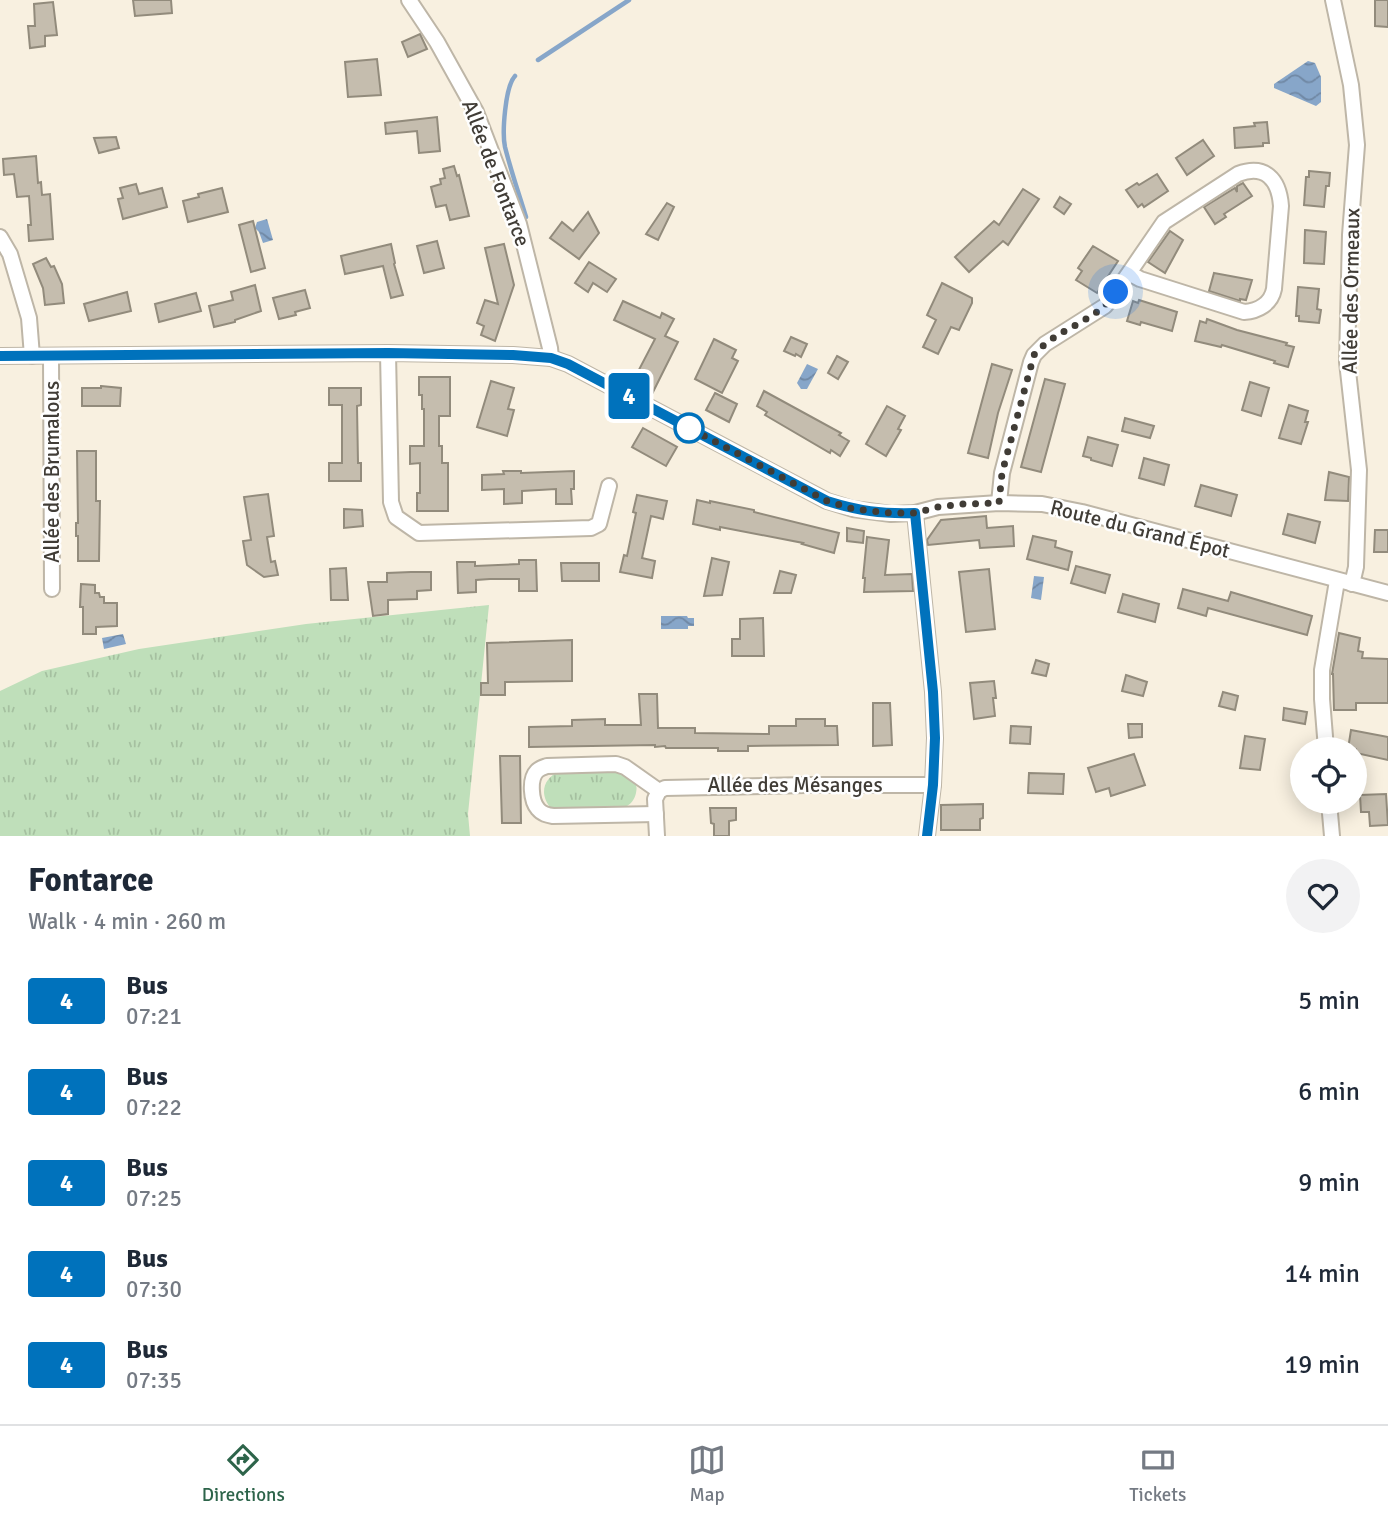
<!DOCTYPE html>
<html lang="en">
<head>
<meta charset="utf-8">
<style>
  body { margin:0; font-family:Signika,sans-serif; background:#f2f2f3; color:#1f2937; height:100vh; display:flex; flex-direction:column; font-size:26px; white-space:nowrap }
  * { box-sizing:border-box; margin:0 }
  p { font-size:23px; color:#747a83 }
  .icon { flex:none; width:38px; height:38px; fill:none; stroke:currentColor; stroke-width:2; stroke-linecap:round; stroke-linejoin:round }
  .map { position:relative; height:836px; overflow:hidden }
  .sheet { display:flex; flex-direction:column; background:#fff; flex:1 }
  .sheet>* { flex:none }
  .badge { padding:0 14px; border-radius:5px; font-size:24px; line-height:46px }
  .buttons { position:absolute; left:1290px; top:737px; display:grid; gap:14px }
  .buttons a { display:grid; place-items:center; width:77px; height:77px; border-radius:50%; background:#fff; box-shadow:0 4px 18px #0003; font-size:35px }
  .you { position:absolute; width:35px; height:35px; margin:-18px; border:5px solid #fff; border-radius:50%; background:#1a73e8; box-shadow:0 0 0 10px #1a73e833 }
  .map>.badge { position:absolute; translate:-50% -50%; box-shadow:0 0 0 4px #fff }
  .round { display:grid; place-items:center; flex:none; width:74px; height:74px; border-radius:37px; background:#f2f2f3 }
  .summary { display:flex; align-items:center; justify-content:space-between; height:119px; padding:0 28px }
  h1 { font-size:33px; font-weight:800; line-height:52px }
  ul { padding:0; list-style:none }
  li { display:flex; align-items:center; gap:21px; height:91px; padding:0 28px }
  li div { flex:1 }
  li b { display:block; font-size:26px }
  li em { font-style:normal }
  li .badge { min-width:77px; font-weight:700; text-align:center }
  .tabs { display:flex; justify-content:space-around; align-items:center; height:98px; border-top:2px solid #e0e1e3; background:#fff; font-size:19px; color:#747a83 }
  .tabs a { display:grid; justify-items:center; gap:4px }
  .tabs .on { color:#2d644a }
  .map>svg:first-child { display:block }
  .grass { fill:url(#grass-tufts) }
  .water { fill:url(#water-waves) }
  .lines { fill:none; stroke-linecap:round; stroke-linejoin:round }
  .stream { stroke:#87a6c9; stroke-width:4.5 }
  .building { fill:#c5bdae; stroke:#928b7c; stroke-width:2 }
  .minor-casing { stroke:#beb6a7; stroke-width:18 }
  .minor { stroke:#fff; stroke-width:14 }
  .line-casing { stroke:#fff; stroke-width:16 }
  .line { stroke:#0072bc; stroke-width:10 }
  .walk { stroke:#403c36; stroke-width:7; stroke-dasharray:0 12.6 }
  .stop-dot { fill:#fff; stroke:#0072bc; stroke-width:3.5 }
  .labels { text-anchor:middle; stroke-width:5; stroke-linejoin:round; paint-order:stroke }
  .street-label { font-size:21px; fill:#403c36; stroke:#fefefe }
</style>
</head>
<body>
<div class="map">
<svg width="1388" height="836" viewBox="0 0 1388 836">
  <defs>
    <pattern id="grass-tufts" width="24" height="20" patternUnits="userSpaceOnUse" patternTransform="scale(1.75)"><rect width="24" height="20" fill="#bfdfba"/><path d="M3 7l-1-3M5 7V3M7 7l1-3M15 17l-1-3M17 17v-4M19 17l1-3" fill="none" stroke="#a5c0a0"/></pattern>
    <pattern id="water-waves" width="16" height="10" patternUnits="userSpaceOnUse" patternTransform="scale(1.75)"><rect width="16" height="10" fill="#87a6c9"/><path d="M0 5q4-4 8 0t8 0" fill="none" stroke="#7088a4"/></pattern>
  </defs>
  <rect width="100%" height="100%" fill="#f8f0e0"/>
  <g class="grass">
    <path d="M 489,605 L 468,814 L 470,836 L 0,836 L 0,691 L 42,671 L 139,649 L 306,624 Z"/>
    <path d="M 616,769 C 621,773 630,777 634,782 C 637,786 637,788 636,793 C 635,798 632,803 627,806 C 619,812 558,813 550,807 C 547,804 544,797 544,792 C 544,782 550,776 559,771 Z"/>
  </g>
  <g class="water">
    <path d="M 1308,61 L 1315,63 L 1321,77 L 1321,102 L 1316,106 L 1274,88 L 1274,84 Z"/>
    <path d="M 267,219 L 273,240 L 263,243 L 259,232 L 255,228 L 257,222 Z"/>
    <path d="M 807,364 L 818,369 L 807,389 L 801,389 L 797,383 Z"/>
    <path d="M 1034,576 L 1044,577 L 1041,600 L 1031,598 Z"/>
    <path d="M 661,616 L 687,616 L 688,618 L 694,618 L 694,626 L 688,626 L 688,629 L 661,629 Z"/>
    <path d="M 123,634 L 126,644 L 104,649 L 102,638 Z"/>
  </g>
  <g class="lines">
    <g class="stream">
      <path d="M 538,60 L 629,0"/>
      <path d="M 515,76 C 505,87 502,133 505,147 C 511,171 519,194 526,217"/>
    </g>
  </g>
  <g class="building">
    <path d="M 133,0 L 171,0 L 172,13 L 135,16 Z"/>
    <path d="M 1375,0 L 1388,0 L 1388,27 L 1375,26 Z"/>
    <path d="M 53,2 L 57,35 L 45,36 L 45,46 L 30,48 L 28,26 L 35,26 L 34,4 Z"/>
    <path d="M 420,34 L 427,49 L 408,57 L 402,42 Z"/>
    <path d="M 377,59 L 381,95 L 348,97 L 345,62 Z"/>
    <path d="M 437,117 L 440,151 L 419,153 L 417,131 L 386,134 L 385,123 Z"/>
    <path d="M 1267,122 L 1269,143 L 1263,143 L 1263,146 L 1235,148 L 1234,128 L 1255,126 L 1254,123 Z"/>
    <path d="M 116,137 L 119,148 L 99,153 L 94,138 Z"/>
    <path d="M 1203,140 L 1214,156 L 1187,175 L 1176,158 Z"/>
    <path d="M 36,156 L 38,183 L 41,182 L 42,195 L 50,194 L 53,239 L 29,241 L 28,225 L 31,225 L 29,196 L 17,197 L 14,174 L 4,175 L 3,159 Z"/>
    <path d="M 454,166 L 457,176 L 459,175 L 469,216 L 450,220 L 446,205 L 436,207 L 431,187 L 441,184 L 440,179 L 445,178 L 443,169 Z"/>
    <path d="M 1309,171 L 1330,173 L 1329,186 L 1326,186 L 1324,207 L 1304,205 L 1306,177 L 1309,177 Z"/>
    <path d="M 1157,174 L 1168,191 L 1144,207 L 1142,204 L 1138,207 L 1126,190 L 1137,183 L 1139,185 Z"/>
    <path d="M 1243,183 L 1252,196 L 1224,214 L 1226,217 L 1215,224 L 1204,207 L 1235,188 L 1237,192 L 1237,186 Z"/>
    <path d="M 136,184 L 139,194 L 162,188 L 167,207 L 123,219 L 118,199 L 123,198 L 120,188 Z"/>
    <path d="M 222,188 L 228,212 L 188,222 L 183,201 L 199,197 L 198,194 Z"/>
    <path d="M 1023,189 L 1039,199 L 1008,245 L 1003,241 L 969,272 L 955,257 L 994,221 L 999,225 Z"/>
    <path d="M 1060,197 L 1071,204 L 1064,214 L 1054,207 Z"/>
    <path d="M 667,203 L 674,207 L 658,240 L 646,234 Z"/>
    <path d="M 588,212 L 599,233 L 579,259 L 550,238 L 562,222 L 573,231 Z"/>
    <path d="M 253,221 L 265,268 L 251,272 L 239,225 Z"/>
    <path d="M 1305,230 L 1326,232 L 1324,264 L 1304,263 Z"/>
    <path d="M 1170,231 L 1183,240 L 1165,273 L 1148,262 Z"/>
    <path d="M 437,241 L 444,268 L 424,273 L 417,246 Z"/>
    <path d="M 391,244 L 395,263 L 394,264 L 403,295 L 391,298 L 383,266 L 345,274 L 341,256 Z"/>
    <path d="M 504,244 L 514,285 L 495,341 L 481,335 L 484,326 L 477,323 L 485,300 L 498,304 L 485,248 Z"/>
    <path d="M 1093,246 L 1118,261 L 1097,293 L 1076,280 L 1082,271 L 1078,268 Z"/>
    <path d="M 46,258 L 51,267 L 54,266 L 62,284 L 64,303 L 45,305 L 43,288 L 33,264 Z"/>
    <path d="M 589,262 L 616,279 L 607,292 L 593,283 L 588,292 L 575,283 Z"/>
    <path d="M 1214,273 L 1252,280 L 1246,300 L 1240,299 L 1240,301 L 1209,291 Z"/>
    <path d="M 942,283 L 972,298 L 972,303 L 959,330 L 951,327 L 938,354 L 923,347 L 936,320 L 927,315 Z"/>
    <path d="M 255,285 L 261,311 L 235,320 L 235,322 L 214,327 L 209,306 L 233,300 L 231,292 Z"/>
    <path d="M 1298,287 L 1319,289 L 1317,309 L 1321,310 L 1319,323 L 1299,321 L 1299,316 L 1296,316 Z"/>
    <path d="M 305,290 L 310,308 L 295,312 L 296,315 L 279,319 L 273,298 Z"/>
    <path d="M 127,292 L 131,311 L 89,321 L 84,304 Z"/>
    <path d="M 196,293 L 201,311 L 159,322 L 155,304 Z"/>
    <path d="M 1139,300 L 1177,312 L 1172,331 L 1141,322 L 1140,325 L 1127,321 L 1133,301 L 1138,303 Z"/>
    <path d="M 623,301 L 660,318 L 662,313 L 674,319 L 665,336 L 678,342 L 651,396 L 631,385 L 655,339 L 614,320 Z"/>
    <path d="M 1207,319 L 1237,330 L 1287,343 L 1286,345 L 1294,347 L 1288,367 L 1274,363 L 1275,361 L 1222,345 L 1221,347 L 1195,341 L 1200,321 L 1206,323 Z"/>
    <path d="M 791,337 L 807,344 L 801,357 L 796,354 L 795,356 L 784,351 Z"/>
    <path d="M 714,339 L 736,350 L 732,358 L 738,361 L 722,393 L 695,379 Z"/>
    <path d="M 837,356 L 848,362 L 838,379 L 828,373 Z"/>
    <path d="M 992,364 L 1012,370 L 998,413 L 988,458 L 968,453 Z"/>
    <path d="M 419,377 L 450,377 L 450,416 L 439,416 L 439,446 L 442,446 L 442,463 L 448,463 L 448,511 L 417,511 L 417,493 L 420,493 L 420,463 L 410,464 L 410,446 L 424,446 L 424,409 L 422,409 L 422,395 L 419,395 Z"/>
    <path d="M 1045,379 L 1065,384 L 1041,472 L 1021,467 Z"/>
    <path d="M 491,381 L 514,388 L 508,409 L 514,410 L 507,436 L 477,427 Z"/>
    <path d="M 1250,382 L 1269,388 L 1261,416 L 1242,410 Z"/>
    <path d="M 101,386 L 121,388 L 120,406 L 82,406 L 82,388 L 101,388 Z"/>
    <path d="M 329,388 L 361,388 L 361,405 L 357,406 L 358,463 L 361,463 L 361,481 L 329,481 L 329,463 L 342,463 L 342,405 L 329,405 Z"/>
    <path d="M 764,391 L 841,433 L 839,435 L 849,441 L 840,456 L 831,450 L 830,453 L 765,415 L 767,412 L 757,406 Z"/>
    <path d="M 715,393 L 737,404 L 729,422 L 706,410 Z"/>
    <path d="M 1289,405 L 1308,411 L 1305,422 L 1308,422 L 1301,444 L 1279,438 Z"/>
    <path d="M 887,406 L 905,416 L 898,429 L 901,430 L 886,456 L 866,444 Z"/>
    <path d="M 1125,418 L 1154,426 L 1150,438 L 1122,431 Z"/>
    <path d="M 643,428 L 677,447 L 666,466 L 632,447 Z"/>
    <path d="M 1088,437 L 1118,445 L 1112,466 L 1091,460 L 1091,458 L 1083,456 Z"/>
    <path d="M 77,451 L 96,451 L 96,501 L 100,501 L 99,561 L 78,561 L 78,536 L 76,536 L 76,523 L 78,523 Z"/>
    <path d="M 1144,458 L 1169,465 L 1164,485 L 1139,478 Z"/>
    <path d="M 503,471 L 521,471 L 521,473 L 574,471 L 574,489 L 571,489 L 572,504 L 556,504 L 556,489 L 522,491 L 522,503 L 504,504 L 504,489 L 482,490 L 482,475 L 504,474 Z"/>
    <path d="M 1329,472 L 1349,477 L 1348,501 L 1325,500 Z"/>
    <path d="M 1201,485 L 1237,495 L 1231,516 L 1195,506 Z"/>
    <path d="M 268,494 L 274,536 L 267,537 L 271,562 L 275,561 L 278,575 L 264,577 L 247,565 L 243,541 L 251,540 L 244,497 Z"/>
    <path d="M 637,495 L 667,501 L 663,519 L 651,516 L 642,558 L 655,561 L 652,578 L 620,572 L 624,555 L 627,556 L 636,513 L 633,512 Z"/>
    <path d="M 697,500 L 710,503 L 710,501 L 754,510 L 754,512 L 839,533 L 834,553 L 802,544 L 803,543 L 720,527 L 720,530 L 693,524 Z"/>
    <path d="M 344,509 L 362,510 L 363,526 L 344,528 Z"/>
    <path d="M 1288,514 L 1320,522 L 1315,543 L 1283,534 Z"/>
    <path d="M 986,516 L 987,528 L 1013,526 L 1014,546 L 980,548 L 979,540 L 928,545 L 927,540 L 941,520 Z"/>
    <path d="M 847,528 L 864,531 L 863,543 L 847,541 Z"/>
    <path d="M 1375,530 L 1388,530 L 1388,552 L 1374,552 Z"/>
    <path d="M 1033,536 L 1056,541 L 1055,547 L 1072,552 L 1068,570 L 1027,559 Z"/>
    <path d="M 867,537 L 889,540 L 885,575 L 912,574 L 913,591 L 864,592 L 865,578 L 863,578 Z"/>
    <path d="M 712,558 L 729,562 L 722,595 L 704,596 Z"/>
    <path d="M 519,560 L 536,560 L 537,591 L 519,591 L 519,579 L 490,579 L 476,580 L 476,592 L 458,593 L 457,562 L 475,562 L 475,566 L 519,564 Z"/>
    <path d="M 561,563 L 599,563 L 599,581 L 562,581 Z"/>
    <path d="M 1076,566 L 1110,575 L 1105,593 L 1071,583 Z"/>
    <path d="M 346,568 L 348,600 L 331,600 L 330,569 Z"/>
    <path d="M 989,569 L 995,629 L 966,632 L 959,572 Z"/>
    <path d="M 780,571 L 796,575 L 791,593 L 774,593 Z"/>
    <path d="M 411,572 L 431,572 L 431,590 L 417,591 L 417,599 L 388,600 L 388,614 L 373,616 L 368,582 L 387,582 L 387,573 Z"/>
    <path d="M 81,584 L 95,585 L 95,593 L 99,593 L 100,597 L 104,597 L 104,603 L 117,603 L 117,626 L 96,627 L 96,634 L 83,634 L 83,607 L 80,607 Z"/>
    <path d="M 1183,589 L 1228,601 L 1231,592 L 1312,616 L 1307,635 L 1208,608 L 1206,616 L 1178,608 Z"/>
    <path d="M 1123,594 L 1159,604 L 1155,622 L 1118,612 Z"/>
    <path d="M 763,618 L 764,656 L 732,656 L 732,639 L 740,639 L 740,619 Z"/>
    <path d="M 1339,633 L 1360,638 L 1358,651 L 1363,652 L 1362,658 L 1388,659 L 1388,703 L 1356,703 L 1356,710 L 1334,710 L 1333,674 L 1332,674 Z"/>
    <path d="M 572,640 L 572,681 L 505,682 L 505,695 L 481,695 L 481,683 L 488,683 L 487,643 Z"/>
    <path d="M 1036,660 L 1049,664 L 1046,676 L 1032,673 Z"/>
    <path d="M 1126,675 L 1147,682 L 1143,696 L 1122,691 Z"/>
    <path d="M 994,681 L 996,698 L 993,698 L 995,716 L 974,719 L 970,683 Z"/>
    <path d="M 1223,692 L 1238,696 L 1235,710 L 1219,706 Z"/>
    <path d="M 639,694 L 657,694 L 658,728 L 695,728 L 695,733 L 769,734 L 769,726 L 796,726 L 796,719 L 825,719 L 825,726 L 837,726 L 838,745 L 748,746 L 748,751 L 718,751 L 718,748 L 666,748 L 665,746 L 655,747 L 655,745 L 529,747 L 529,727 L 572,726 L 572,720 L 605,719 L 605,725 L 641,725 Z"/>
    <path d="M 873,703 L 890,703 L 892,745 L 873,746 Z"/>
    <path d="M 1284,708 L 1307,712 L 1305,724 L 1283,720 Z"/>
    <path d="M 1128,724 L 1142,724 L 1142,737 L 1129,738 Z"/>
    <path d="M 1011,726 L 1031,727 L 1030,744 L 1010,743 Z"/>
    <path d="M 1351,730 L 1388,737 L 1388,760 L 1356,753 L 1356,749 L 1348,749 Z"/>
    <path d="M 1245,736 L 1265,739 L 1260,770 L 1240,768 Z"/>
    <path d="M 1134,754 L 1145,785 L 1111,796 L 1109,788 L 1096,792 L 1088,768 Z"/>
    <path d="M 500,756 L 520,756 L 521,823 L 502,823 Z"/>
    <path d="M 1029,773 L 1064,774 L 1063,794 L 1028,793 Z"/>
    <path d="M 1386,794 L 1388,825 L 1370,826 L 1369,812 L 1361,812 L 1360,795 Z"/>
    <path d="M 983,804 L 983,818 L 980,819 L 980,830 L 941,830 L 941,805 Z"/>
    <path d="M 710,808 L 736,808 L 736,820 L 729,821 L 729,836 L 714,836 L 714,824 L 711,823 Z"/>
  </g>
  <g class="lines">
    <g class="minor-casing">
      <g id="minor">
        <path d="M 409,0 L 437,42 L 476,112 L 519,224 L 550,348 L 551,358"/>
        <path d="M 1333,0 L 1351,85 L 1357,145 L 1350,235 L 1347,362 L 1359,470 L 1356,567 L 1352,584"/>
        <path d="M 0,237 L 10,254 L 29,318 L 32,356"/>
        <path d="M 388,353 L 391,502 L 396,517 L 419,533 L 591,528 L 599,524 L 609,486"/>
        <path d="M 0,356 L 388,353 L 513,355 L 551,358 L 568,364 L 827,501 L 853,509 L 891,514 L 915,513 L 938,507 L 999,503 L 1042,504 L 1082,512 L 1388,593"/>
        <path d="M 51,356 L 52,589"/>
        <path d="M 999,503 L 1002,473 L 1031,362 L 1034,355 L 1045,344 L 1105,306 L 1116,292 L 1164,222 L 1238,174 C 1265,164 1279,179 1281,206 L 1274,289 C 1271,304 1258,311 1244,312 L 1140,279 L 1129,273"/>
        <path d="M 915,513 L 933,692 L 935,738 L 933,785 L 927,836"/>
        <path d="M 1326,749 L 1322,699 L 1322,670 L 1337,581"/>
        <path d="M 1329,802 L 1332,836"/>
        <path d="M 656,814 L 553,816 C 547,815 542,814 538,809 C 531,801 529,779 537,771 C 540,768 544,767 547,766 L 616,764 L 625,767 L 659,791"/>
        <path d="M 657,836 L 655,799 L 659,791 L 665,788 L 806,785 L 933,785"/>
      </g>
    </g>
    <use href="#minor" class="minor"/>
  </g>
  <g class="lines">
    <g class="line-casing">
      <path id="line" d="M 0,356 L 388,353 L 513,355 L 551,358 L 568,364 L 827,501 C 859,511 881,514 915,513 L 933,692 L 935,738 L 933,785 L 927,836"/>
    </g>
    <use href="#line" class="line"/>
    <path class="walk" d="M 689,428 L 680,423 L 827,501 L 853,509 L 891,513 L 915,513 L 938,507 L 963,504 L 999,503 L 1002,473 L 1034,355 C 1056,328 1096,323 1116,292"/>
  </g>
  <circle class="stop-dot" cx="689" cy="428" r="14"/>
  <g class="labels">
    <g class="street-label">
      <text transform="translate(496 173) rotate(69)" y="7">Allée de Fontarce</text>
      <text transform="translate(1351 291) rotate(-89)" y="7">Allée des Ormeaux</text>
      <text transform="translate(52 472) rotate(-90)" y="7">Allée des Brumalous</text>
      <text transform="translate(1140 529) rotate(14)" y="7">Route du Grand Épot</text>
      <text x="795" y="792">Allée des Mésanges</text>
    </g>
  </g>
</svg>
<div class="buttons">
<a><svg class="icon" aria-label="locate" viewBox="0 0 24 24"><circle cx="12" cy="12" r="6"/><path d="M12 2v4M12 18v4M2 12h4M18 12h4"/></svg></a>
</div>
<div class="you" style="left:1116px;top:292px"></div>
<b class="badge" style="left:629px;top:396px;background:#0072bc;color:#fff">4</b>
</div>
<section class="sheet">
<div class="summary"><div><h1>Fontarce</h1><p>Walk · 4 min · 260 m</p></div><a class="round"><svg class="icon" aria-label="heart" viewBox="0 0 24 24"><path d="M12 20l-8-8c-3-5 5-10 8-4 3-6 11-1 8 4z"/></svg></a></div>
<ul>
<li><span class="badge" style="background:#0072bc;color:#fff">4</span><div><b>Bus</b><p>07:21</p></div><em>5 min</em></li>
<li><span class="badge" style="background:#0072bc;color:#fff">4</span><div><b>Bus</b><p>07:22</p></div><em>6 min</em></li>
<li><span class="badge" style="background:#0072bc;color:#fff">4</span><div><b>Bus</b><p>07:25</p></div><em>9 min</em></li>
<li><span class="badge" style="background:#0072bc;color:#fff">4</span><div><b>Bus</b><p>07:30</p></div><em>14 min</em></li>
<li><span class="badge" style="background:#0072bc;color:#fff">4</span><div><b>Bus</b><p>07:35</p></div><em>19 min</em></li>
</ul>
</section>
<nav class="tabs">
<a class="on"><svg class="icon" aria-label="directions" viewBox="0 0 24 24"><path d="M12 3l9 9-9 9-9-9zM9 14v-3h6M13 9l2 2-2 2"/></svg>Directions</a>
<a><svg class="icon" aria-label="map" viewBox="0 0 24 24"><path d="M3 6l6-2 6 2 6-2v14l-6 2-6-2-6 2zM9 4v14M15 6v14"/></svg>Map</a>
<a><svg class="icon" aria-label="tickets" viewBox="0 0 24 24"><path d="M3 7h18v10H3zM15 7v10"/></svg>Tickets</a>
</nav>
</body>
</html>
